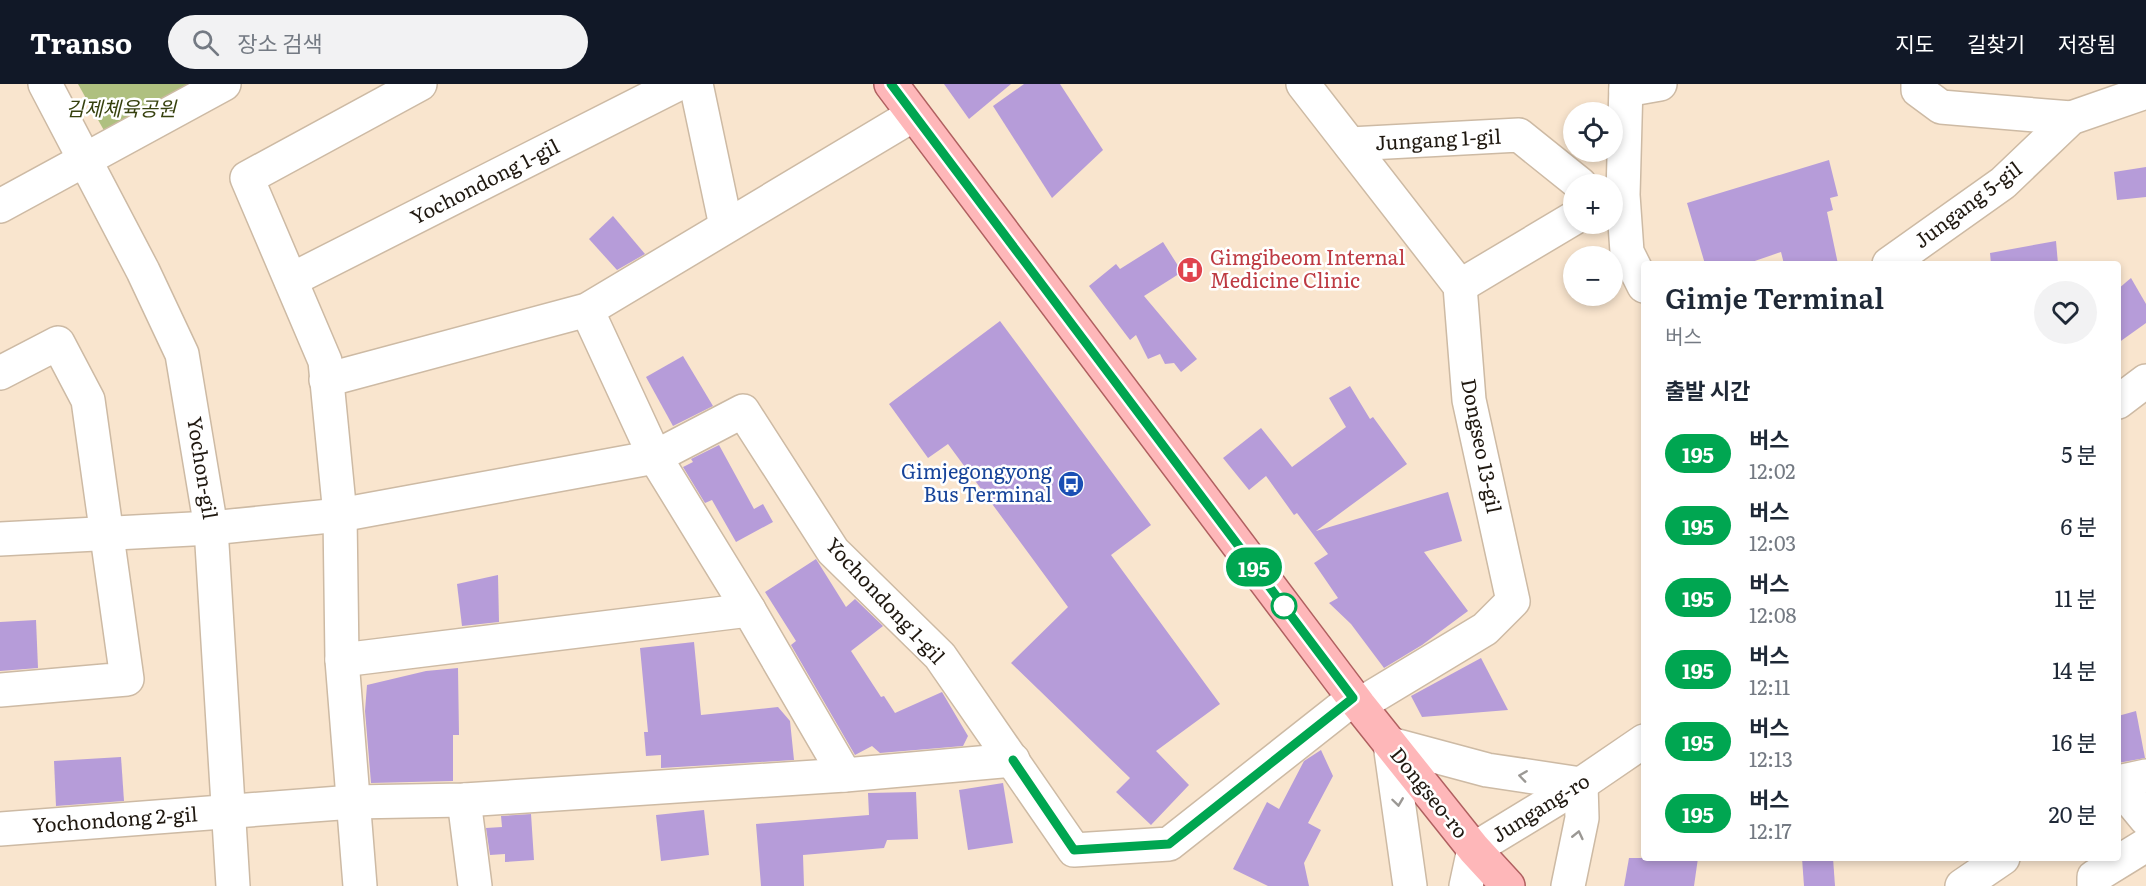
<!DOCTYPE html>
<html lang="ko">
<head>
<meta charset="utf-8">
<style>
  body { margin:0; font-family:Literata,"Noto Sans KR",serif; background:#f2f2f3; color:#1f2937; height:100vh; display:flex; flex-direction:column; font-size:22px; white-space:nowrap }
  * { box-sizing:border-box; margin:0 }
  p { font-size:20px; color:#747a83 }
  .icon { flex:none; width:33px; height:33px; fill:none; stroke:currentColor; stroke-width:2; stroke-linecap:round; stroke-linejoin:round }
  .map { position:relative; flex:1; overflow:hidden }
  .panel { position:absolute; left:1641px; top:177px; width:480px; height:600px; display:flex; flex-direction:column; background:#fff; border-radius:6px; box-shadow:0 3px 9px #0003 }
  .panel>* { flex:none }
  .badge { padding:0 12px; border-radius:20px; font-size:21px; line-height:39px }
  .controls { position:absolute; left:1563px; top:18px; display:grid; gap:12px }
  .controls a { display:grid; place-items:center; width:60px; height:60px; border-radius:50%; background:#fff; box-shadow:0 3px 9px #0003; font-size:30px }
  .map>.badge { position:absolute; translate:-50% -50%; box-shadow:0 0 0 3px #fff }
  h2 { padding:0 24px; font-size:22px; line-height:54px }
  .round { display:grid; place-items:center; flex:none; width:63px; height:63px; border-radius:32px; background:#f2f2f3 }
  .head { display:flex; align-items:center; justify-content:space-between; height:102px; padding:0 24px }
  h1 { font-size:28px; font-weight:600; line-height:45px }
  ul { padding:0; list-style:none }
  li { display:flex; align-items:center; gap:18px; height:72px; padding:0 24px }
  li div { flex:1 }
  li b { display:block; font-size:22px }
  li em { font-style:normal }
  li .badge { min-width:66px; font-weight:700; text-align:center }
  header { display:flex; align-items:center; gap:36px; box-sizing:border-box; height:84px; padding:0 30px; background:#111827; color:#fff }
  header strong { font-size:28px }
  nav { display:flex; gap:33px; margin-inline-start:auto; font-size:21px }
  .search { width:420px; height:54px; background:#f2f2f3; display:flex; align-items:center; gap:15px; box-sizing:border-box; padding:0 21px; border-radius:33px; color:#747a83; font-size:22px }
  .map>svg:first-child { display:block }
  .green { fill:#afc080 }
  .building { fill:#b69cd9 }
  .lines { fill:none; stroke-linecap:round; stroke-linejoin:round }
  .minor-casing { stroke:#cdbaa4; stroke-width:36 }
  .major-casing { stroke:#b06060; stroke-width:36 }
  .minor { stroke:#fff; stroke-width:33 }
  .major { stroke:#feb7b9; stroke-width:33 }
  .oneway { stroke:#9b9894 }
  .line-casing { stroke:#fff; stroke-width:14 }
  .line { stroke:#00a651; stroke-width:9 }
  .stop-dot { fill:#fff; stroke:#00a651; stroke-width:3 }
  .labels { text-anchor:middle; stroke-width:5; stroke-linejoin:round; paint-order:stroke }
  .park-label { font-size:20px; font-style:italic; fill:#36410e; stroke:#fff }
  .street-label { font-size:20px; fill:#201911; stroke:#fff }
  .health-label { font-size:20px; fill:#be3a42; stroke:#fff; text-anchor:start }
  .transit-label { font-size:20px; fill:#164399; stroke:#fff; text-anchor:end }
</style>
</head>
<body>
<header>
<strong>Transo</strong>
<div class="search"><svg class="icon" aria-label="search" viewBox="0 0 24 24"><circle cx="10" cy="10" r="6"/><path d="M15 15l6 6"/></svg>장소 검색</div>
<nav><a>지도</a><a>길찾기</a><a>저장됨</a></nav>
</header>
<div class="map">
<svg width="2146" height="802" viewBox="0 0 2146 802">
  <rect width="100%" height="100%" fill="#f9e5ce"/>
  <path class="green" d="M 78,0 L 226,0 L 111,59 Z"/>
  <g class="building">
    <path d="M 944,0 L 1011,0 L 969,35 Z"/>
    <path d="M 1024,0 L 1060,0 L 1103,66 L 1052,114 L 993,22 Z"/>
    <path d="M 1829,76 L 1838,112 L 1830,114 L 1833,126 L 1827,128 L 1838,180 L 1784,180 L 1781,168 L 1746,180 L 1705,180 L 1687,119 Z"/>
    <path d="M 2146,83 L 2146,113 L 2117,116 L 2114,88 Z"/>
    <path d="M 613,132 L 645,170 L 617,186 L 589,155 Z"/>
    <path d="M 2056,157 L 2058,180 L 1991,180 L 1990,169 Z"/>
    <path d="M 1163,158 L 1182,188 L 1144,212 L 1197,275 L 1181,288 L 1174,279 L 1165,280 L 1160,270 L 1148,275 L 1136,251 L 1130,256 L 1089,202 L 1116,180 L 1120,185 Z"/>
    <path d="M 2131,194 L 2146,220 L 2146,239 L 2118,259 L 2118,205 Z"/>
    <path d="M 1000,237 L 1151,441 L 1111,471 L 1220,620 L 1156,667 L 1189,701 L 1151,741 L 1116,708 L 1130,694 L 1011,579 L 1068,523 L 948,360 L 928,374 L 889,320 Z"/>
    <path d="M 683,272 L 713,322 L 673,342 L 646,293 Z"/>
    <path d="M 1350,302 L 1370,335 L 1373,333 L 1407,380 L 1316,447 L 1448,408 L 1462,457 L 1424,468 L 1468,527 L 1422,561 L 1384,584 L 1351,540 L 1329,519 L 1338,514 L 1314,479 L 1328,470 L 1297,429 L 1294,431 L 1266,392 L 1249,406 L 1223,374 L 1261,344 L 1292,383 L 1346,343 L 1329,314 Z"/>
    <path d="M 719,361 L 754,425 L 763,420 L 773,438 L 736,458 L 712,416 L 705,419 L 683,383 L 693,378 L 691,375 Z"/>
    <path d="M 816,475 L 846,523 L 855,515 L 883,542 L 851,567 L 881,613 L 884,612 L 895,629 L 942,608 L 968,652 L 963,662 L 880,669 L 872,662 L 855,671 L 791,561 L 796,557 L 765,508 Z"/>
    <path d="M 498,491 L 499,538 L 462,542 L 457,500 Z"/>
    <path d="M 36,536 L 38,584 L 0,587 L 0,538 Z"/>
    <path d="M 694,558 L 701,631 L 778,623 L 790,637 L 794,676 L 661,684 L 661,671 L 646,672 L 644,648 L 648,648 L 640,564 Z"/>
    <path d="M 1481,574 L 1508,626 L 1422,633 L 1411,612 Z"/>
    <path d="M 458,584 L 459,651 L 453,651 L 453,697 L 371,699 L 365,627 L 367,601 L 426,587 Z"/>
    <path d="M 2136,627 L 2145,674 L 2118,679 L 2118,632 Z"/>
    <path d="M 1321,666 L 1333,692 L 1308,739 L 1321,746 L 1304,779 L 1309,802 L 1268,802 L 1233,785 L 1267,718 L 1279,725 L 1304,677 Z"/>
    <path d="M 121,673 L 124,717 L 56,722 L 54,677 Z"/>
    <path d="M 1003,699 L 1013,759 L 968,766 L 959,706 Z"/>
    <path d="M 916,708 L 918,755 L 887,756 L 884,764 L 803,771 L 804,802 L 761,802 L 756,740 L 869,731 L 868,709 Z"/>
    <path d="M 704,726 L 709,771 L 661,777 L 656,731 Z"/>
    <path d="M 531,730 L 534,776 L 505,778 L 505,770 L 490,771 L 486,744 L 502,743 L 501,732 Z"/>
    <path d="M 1629,774 L 1698,774 L 1694,802 L 1624,802 Z"/>
    <path d="M 1802,774 L 1833,774 L 1835,802 L 1804,802 Z"/>
  </g>
  <g class="lines">
    <g class="minor-casing">
      <g id="minor">
        <path d="M 45,0 L 143,187 L 182,270 L 211,444 L 233,802"/>
        <path d="M 696,0 L 726,142"/>
        <path d="M 1303,0 L 1460,202 L 1469,316 L 1513,517 L 1485,545 L 1359,621"/>
        <path d="M 1626,0 L 1623,111 L 1627,168 L 1644,202"/>
        <path d="M 1918,0 L 1918,6 L 1941,23 L 2071,34"/>
        <path d="M 1626,6 L 1660,0"/>
        <path d="M 1350,60 L 1519,51 L 1580,100"/>
        <path d="M 0,122 L 224,0"/>
        <path d="M 1889,180 L 2003,99 L 2071,34 L 2146,8"/>
        <path d="M 291,196 L 678,0"/>
        <path d="M 1460,202 L 1574,134"/>
        <path d="M 587,226 L 655,373 L 749,526 L 845,691"/>
        <path d="M 0,289 L 58,259 L 88,316 L 127,595 L 0,606"/>
        <path d="M 326,296 L 587,226 L 913,31"/>
        <path d="M 2118,318 L 2146,297"/>
        <path d="M 0,455 L 211,444 L 340,431 L 655,373 L 743,327 L 833,467 L 940,572 L 1074,766 L 1169,760 L 1354,614"/>
        <path d="M 342,576 L 749,526"/>
        <path d="M 2118,698 L 2146,692"/>
        <path d="M 2118,701 L 2146,735"/>
        <path d="M 464,716 L 475,802"/>
        <path d="M 0,745 L 353,718 L 464,716 L 845,691 L 1013,676"/>
        <path d="M 360,802 L 342,576 L 340,431 L 325,277 L 247,94 L 420,0"/>
        <path d="M 1410,802 L 1390,660 L 1487,686 L 1581,700 L 1582,734 L 1568,802"/>
        <path d="M 1466,802 L 1474,765 L 1581,700 L 1644,657"/>
        <path d="M 1962,802 L 2003,774"/>
        <path d="M 2094,802 L 2094,793 L 2146,761"/>
      </g>
    </g>
    <g class="major-casing">
      <path id="major" d="M 891,0 L 1359,621 L 1474,765 L 1508,802"/>
    </g>
    <use href="#minor" class="minor"/>
    <use href="#major" class="major"/>
  </g>
  <defs><path id="oneway-chevron" d="M-2-3.5L2.5 0L-2 3.5" fill="none" stroke-width="1.6" stroke-linecap="round" stroke-linejoin="round" transform="scale(1.5)"/></defs>
  <g class="oneway">
    <use href="#oneway-chevron" transform="translate(1523 692) rotate(-172)"/>
    <use href="#oneway-chevron" transform="translate(1398 718) rotate(82)"/>
    <use href="#oneway-chevron" transform="translate(1578 751) rotate(-77)"/>
  </g>
  <g class="lines">
    <g class="line-casing">
      <path id="line" d="M 891,0 L 1353,614 L 1169,760 L 1074,766 L 1013,676"/>
    </g>
    <use href="#line" class="line"/>
  </g>
  <defs>
    <g id="hospital-disc" transform="scale(1.35)"><circle r="9.5" fill="#e0444e" stroke="#fff"/><path d="M-5-5h3v3.5h4V-5h3V5h-3V1.5h-4V5h-3Z" fill="#fff"/></g>
    <g id="bus-disc" transform="scale(1.35)"><circle r="9.5" fill="#1a4fb4" stroke="#fff"/><path d="M-5-6H5V4H4V6H2V4H-2V6H-4V4H-5ZM-3.5-4V0h7V-4ZM-3.5 1.2v1.5H-2V1.2ZM2 1.2v1.5H3.5V1.2Z" fill="#fff"/></g>
  </defs>
  <g fill-rule="evenodd">
    <use href="#hospital-disc" x="1190" y="186"/>
    <use href="#bus-disc" x="1071" y="400"/>
  </g>
  <circle class="stop-dot" cx="1284" cy="522" r="12"/>
  <g class="labels">
    <g class="park-label">
      <text x="121" y="32">김제체육공원</text>
    </g>
    <g class="street-label">
      <text transform="translate(1438 56) rotate(-3)" y="7">Jungang 1-gil</text>
      <text transform="translate(485 98) rotate(-27)" y="7">Yochondong 1-gil</text>
      <text transform="translate(1968 121) rotate(-37)" y="7">Jungang 5-gil</text>
      <text transform="translate(1481 362) rotate(79)" y="7">Dongseo 13-gil</text>
      <text transform="translate(202 384) rotate(81)" y="7">Yochon-gil</text>
      <text transform="translate(885 517) rotate(47)" y="7">Yochondong 1-gil</text>
      <text transform="translate(1429 709) rotate(51)" y="7">Dongseo-ro</text>
      <text transform="translate(1541 724) rotate(-32)" y="7">Jungang-ro</text>
      <text transform="translate(115 736) rotate(-4)" y="7">Yochondong 2-gil</text>
    </g>
    <g class="health-label">
      <text x="1210" y="181">Gimgibeom Internal<tspan x="1210" dy="23">Medicine Clinic</tspan></text>
    </g>
    <g class="transit-label">
      <text x="1052" y="395">Gimjegongyong<tspan x="1052" dy="23">Bus Terminal</tspan></text>
    </g>
  </g>
</svg>
<div class="controls">
<a><svg class="icon" aria-label="locate" viewBox="0 0 24 24"><circle cx="12" cy="12" r="6"/><path d="M12 2v4M12 18v4M2 12h4M18 12h4"/></svg></a>
<a>+</a>
<a>−</a>
</div>
<b class="badge" style="left:1254px;top:483px;background:#00a651;color:#fff">195</b>
<section class="panel">
<div class="head"><div><h1>Gimje Terminal</h1><p>버스</p></div><a class="round"><svg class="icon" aria-label="heart" viewBox="0 0 24 24"><path d="M12 20l-8-8c-3-5 5-10 8-4 3-6 11-1 8 4z"/></svg></a></div>
<h2>출발 시간</h2>
<ul>
<li><span class="badge" style="background:#00a651;color:#fff">195</span><div><b>버스</b><p>12:02</p></div><em>5 분</em></li>
<li><span class="badge" style="background:#00a651;color:#fff">195</span><div><b>버스</b><p>12:03</p></div><em>6 분</em></li>
<li><span class="badge" style="background:#00a651;color:#fff">195</span><div><b>버스</b><p>12:08</p></div><em>11 분</em></li>
<li><span class="badge" style="background:#00a651;color:#fff">195</span><div><b>버스</b><p>12:11</p></div><em>14 분</em></li>
<li><span class="badge" style="background:#00a651;color:#fff">195</span><div><b>버스</b><p>12:13</p></div><em>16 분</em></li>
<li><span class="badge" style="background:#00a651;color:#fff">195</span><div><b>버스</b><p>12:17</p></div><em>20 분</em></li>
</ul>
</section>
</div>
</body>
</html>
